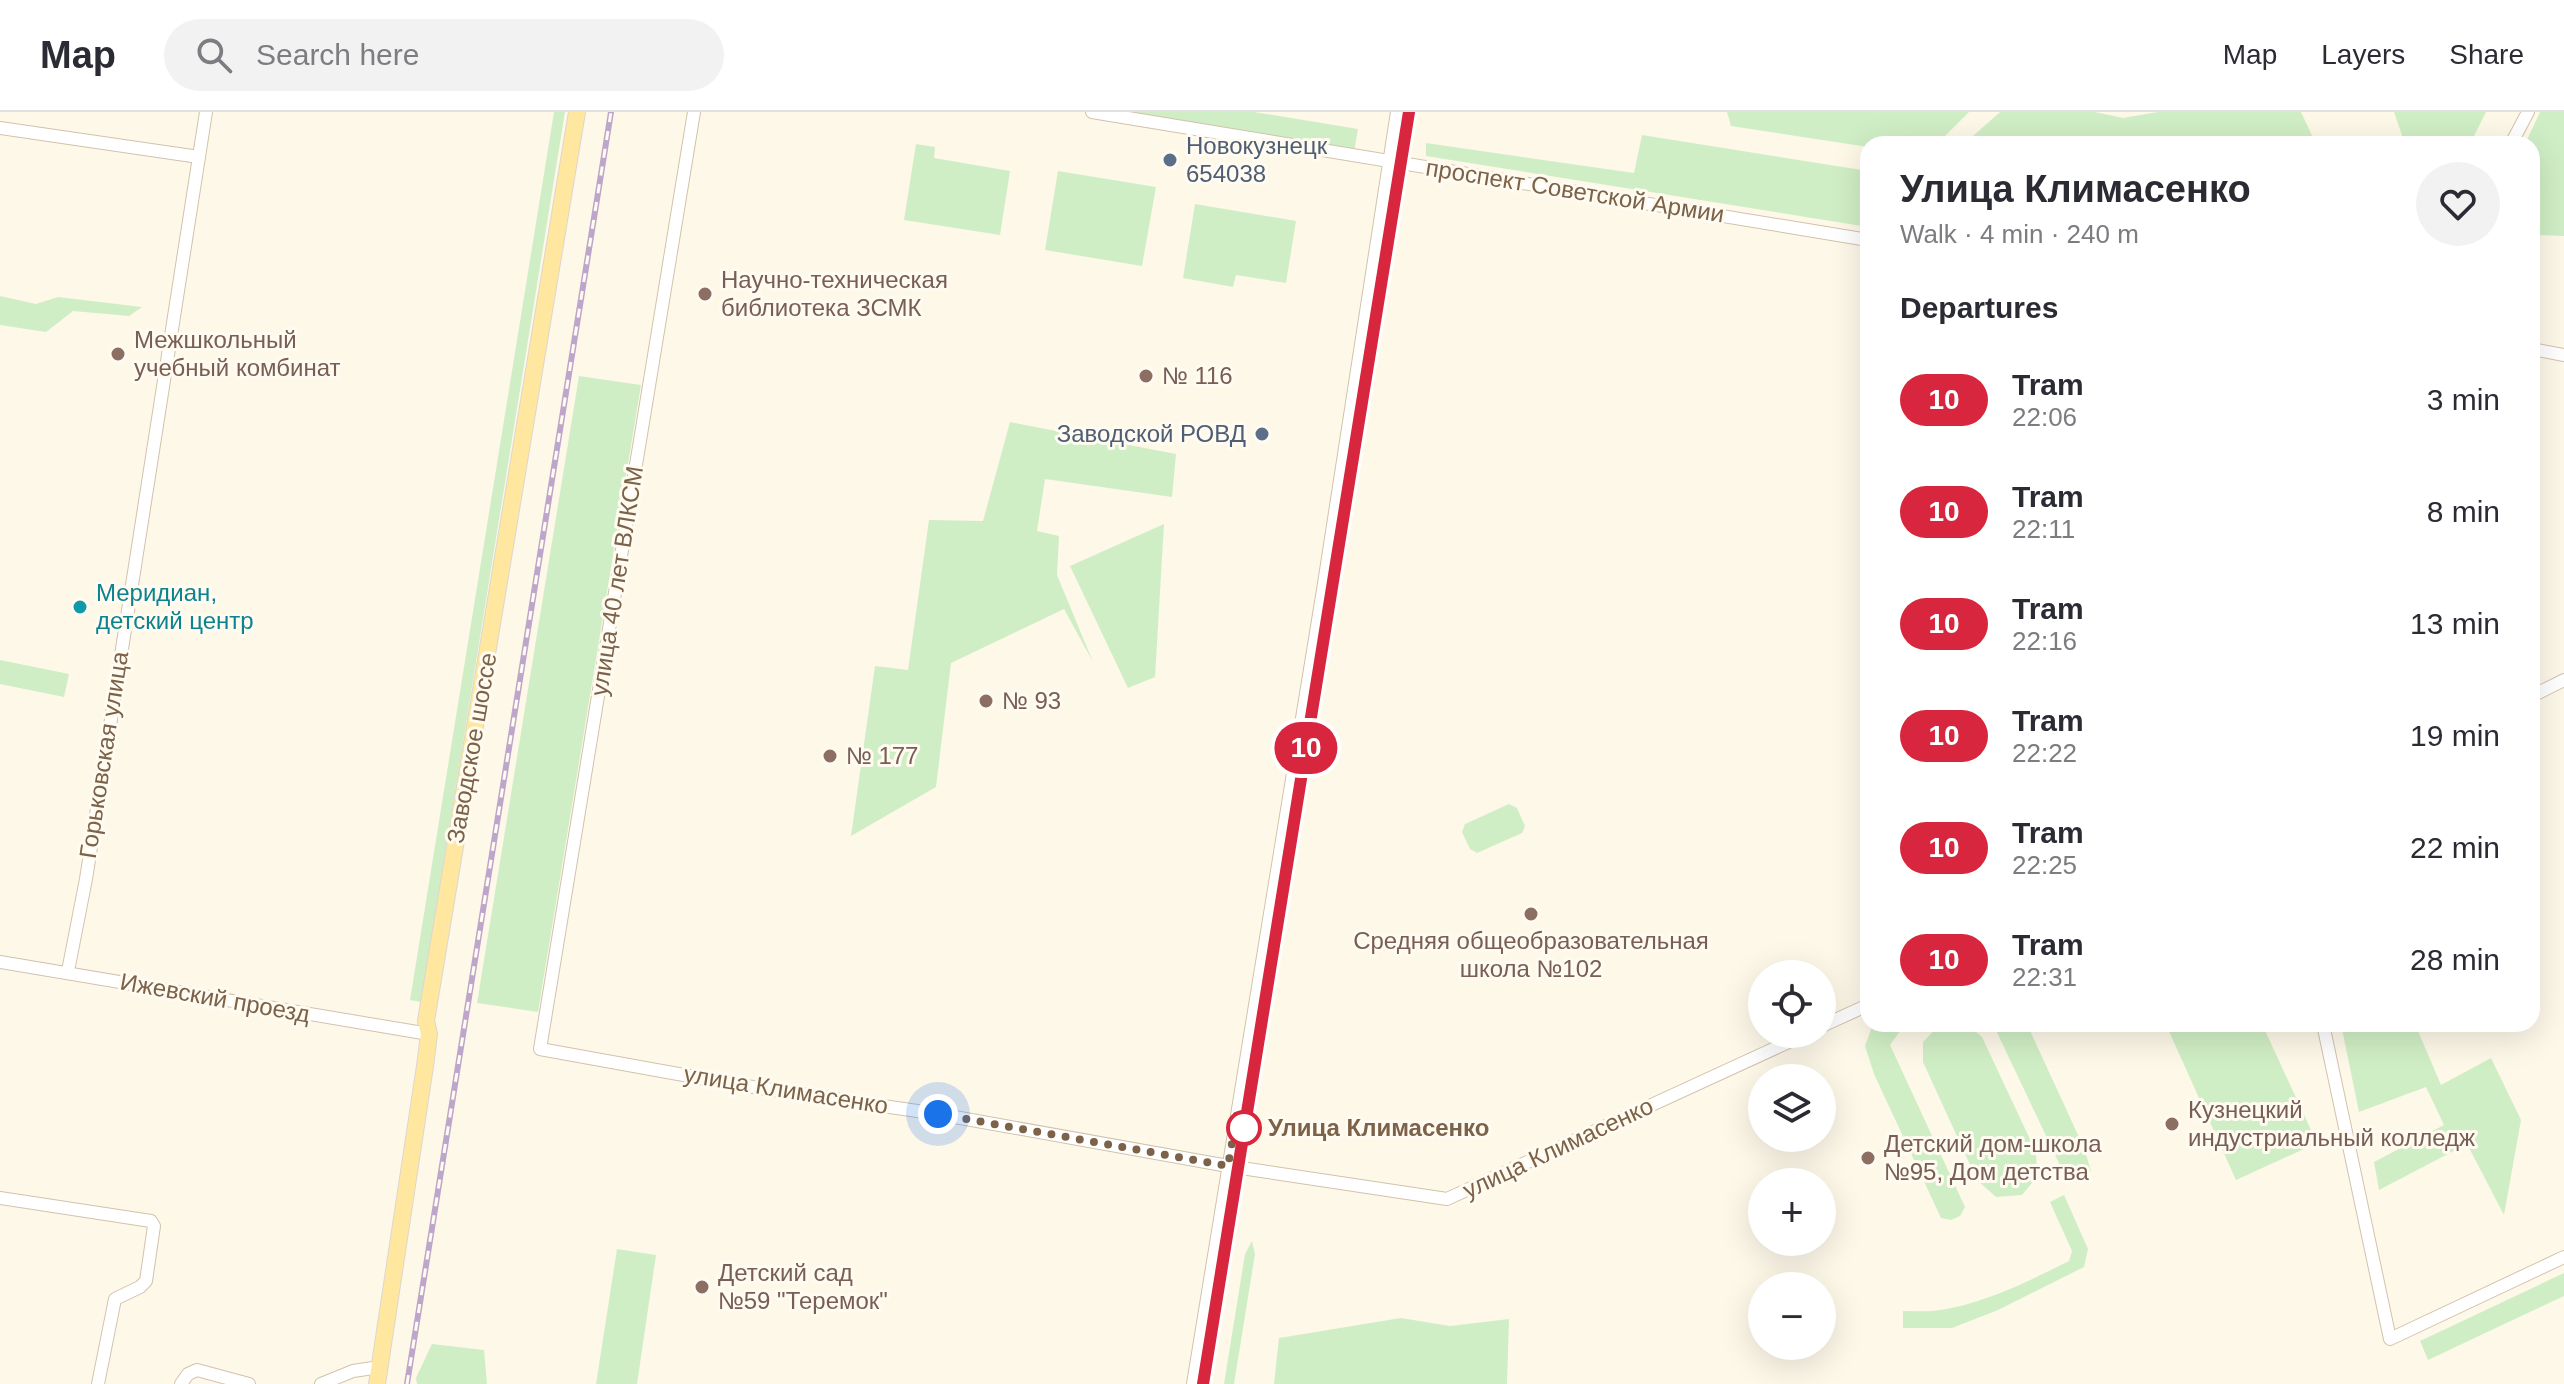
<!DOCTYPE html>
<html lang="en">
<head>
<meta charset="utf-8">
<style>
  body { margin:0; font-family:Helvetica,sans-serif; background:#f2f2f3; color:#2b2b33; height:100vh; display:flex; flex-direction:column; font-size:30px; white-space:nowrap }
  * { box-sizing:border-box; margin:0 }
  p { font-size:26px; color:#7c7c81 }
  .icon { flex:none; width:44px; height:44px; fill:none; stroke:currentColor; stroke-width:2; stroke-linecap:round; stroke-linejoin:round }
  .map { position:relative; flex:1; overflow:hidden }
  .panel { position:absolute; left:1860px; top:24px; width:680px; height:896px; display:flex; flex-direction:column; background:#fff; border-radius:24px; box-shadow:0 8px 32px #0002 }
  .panel>* { flex:none }
  .badge { padding:0 16px; border-radius:26px; font-size:28px; line-height:52px }
  .fabs { position:absolute; left:1748px; top:848px; display:grid; gap:16px }
  .fabs a { display:grid; place-items:center; width:88px; height:88px; border-radius:50%; background:#fff; box-shadow:0 8px 32px #0002; font-size:40px }
  .you { position:absolute; width:40px; height:40px; margin:-20px; border:6px solid #fff; border-radius:50%; background:#1a73e8; box-shadow:0 0 0 12px #1a73e833 }
  .map>.badge { position:absolute; translate:-50% -50%; box-shadow:0 0 0 4px #fff }
  h2 { padding:0 40px; font-size:30px; line-height:72px }
  .round { display:grid; place-items:center; flex:none; width:84px; height:84px; border-radius:42px; background:#f2f2f3 }
  .head { display:flex; align-items:center; justify-content:space-between; height:136px; padding:0 40px }
  h1 { font-size:38px; font-weight:700; line-height:60px }
  ul { padding:0; list-style:none }
  li { display:flex; align-items:center; gap:24px; height:112px; padding:0 40px }
  li div { flex:1 }
  li b { display:block; font-size:30px }
  li em { font-style:normal }
  li .badge { min-width:88px; font-weight:700; text-align:center }
  header { display:flex; align-items:center; gap:48px; box-sizing:border-box; height:112px; padding:0 40px; background:#fff; border-bottom:2px solid #e1e1e2 }
  header strong { font-size:38px }
  nav { display:flex; gap:44px; margin-inline-start:auto; font-size:28px }
  .search { width:560px; height:72px; background:#f2f2f3; display:flex; align-items:center; gap:20px; box-sizing:border-box; padding:0 28px; border-radius:44px; color:#7c7c81; font-size:30px }
  .map>svg:first-child { display:block }
  .green { fill:#d0eec5 }
  .lines { fill:none; stroke-linecap:round; stroke-linejoin:round }
  .minor-casing { stroke:#d2c2ad; stroke-width:14 }
  .major-casing { stroke:#ddd6d0; stroke-width:18 }
  .minor { stroke:#fff; stroke-width:12 }
  .major { stroke:#ffe79f; stroke-width:16 }
  .tram { stroke:#bea5ca; stroke-width:2 }
  .rail-casing { stroke:#bea5ca; stroke-width:6 }
  .rail { stroke:#fffbf1; stroke-width:3; stroke-dasharray:9; stroke-linecap:butt }
  .line-casing { stroke:#fff; stroke-width:18 }
  .line { stroke:#d7263d; stroke-width:12 }
  .walk { stroke:#7b6249; stroke-width:8; stroke-dasharray:0 14.4 }
  .service-dot { fill:#5c6f8a; stroke:#fffbf1; stroke-width:3 }
  .education-dot { fill:#8d6e63; stroke:#fffbf1; stroke-width:3 }
  .culture-dot { fill:#0f9aa8; stroke:#fffbf1; stroke-width:3 }
  .stop-dot { fill:#fff; stroke:#d7263d; stroke-width:4 }
  .labels { text-anchor:middle; stroke-width:6; stroke-linejoin:round; paint-order:stroke }
  .service-label { font-size:24px; fill:#4e5e75; stroke:#fffbf1; text-anchor:start }
  .street-label { font-size:24px; fill:#7b6249; stroke:#fffbf1 }
  .education-label { font-size:24px; fill:#785e54; stroke:#fffbf1; text-anchor:start }
  .culture-label { font-size:24px; fill:#0d838f; stroke:#fffbf1; text-anchor:start }
  .stop-label { font-size:24px; font-weight:bold; fill:#7b6249; stroke:#fffbf1; text-anchor:start }
</style>
</head>
<body>
<header>
<strong>Map</strong>
<div class="search"><svg class="icon" aria-label="search" viewBox="0 0 24 24"><circle cx="10" cy="10" r="6"/><path d="M15 15l6 6"/></svg>Search here</div>
<nav><a>Map</a><a>Layers</a><a>Share</a></nav>
</header>
<div class="map">
<svg width="2564" height="1272" viewBox="0 0 2564 1272">
  <rect width="100%" height="100%" fill="#fef8e9"/>
  <g class="green">
    <path d="M 554,0 L 565,0 L 421,890 L 410,888 Z"/>
    <path d="M 1111,0 L 1254,0 L 1358,17 L 1354,40 Z"/>
    <path d="M 1727,0 L 1969,0 L 1937,32 L 1868,32 L 1868,35 L 1731,14 Z"/>
    <path d="M 2000,0 L 2095,0 L 2123,6 L 2158,0 L 2301,0 L 2316,32 L 1964,32 Z"/>
    <path d="M 2394,0 L 2486,0 L 2470,32 L 2405,32 Z"/>
    <path d="M 2540,0 L 2564,0 L 2564,124 L 2537,123 L 2532,132 L 2532,32 L 2525,32 Z"/>
    <path d="M 1642,23 L 1868,59 L 1868,115 L 1426,44 L 1426,31 L 1634,61 Z"/>
    <path d="M 916,32 L 935,35 L 934,46 L 1010,59 L 1000,123 L 904,108 Z"/>
    <path d="M 1058,59 L 1156,75 L 1142,154 L 1045,138 Z"/>
    <path d="M 1195,92 L 1296,109 L 1286,171 L 1236,163 L 1233,175 L 1183,166 Z"/>
    <path d="M 0,184 L 36,192 L 58,185 L 142,195 L 129,204 L 73,199 L 46,220 L 0,213 Z"/>
    <path d="M 579,264 L 641,273 L 538,900 L 477,891 Z"/>
    <path d="M 1010,310 L 1176,342 L 1172,385 L 1045,367 L 1037,419 L 1059,424 L 1057,463 L 1093,550 L 1064,497 L 951,551 L 936,675 L 851,724 L 875,554 L 908,558 L 929,408 L 983,409 Z"/>
    <path d="M 1164,412 L 1155,565 L 1128,576 L 1070,454 Z"/>
    <path d="M 0,548 L 69,562 L 64,585 L 0,572 Z"/>
    <path d="M 1509,692 L 1517,696 L 1525,714 L 1522,721 L 1477,741 L 1470,737 L 1462,720 L 1465,712 Z"/>
    <path d="M 1873,912 L 1905,912 L 1890,933 L 1965,1095 L 1960,1104 L 1951,1108 L 1941,1106 L 1874,962 L 1865,934 Z"/>
    <path d="M 1940,912 L 1967,912 L 1982,925 L 2036,1040 L 2037,1065 L 2022,1083 L 1996,1085 L 1977,1068 L 1923,950 L 1923,930 Z"/>
    <path d="M 1993,912 L 2027,912 L 2084,1036 L 2091,1059 L 2081,1066 L 2066,1066 Z"/>
    <path d="M 2173,912 L 2262,912 L 2317,1031 L 2236,1068 L 2167,915 Z"/>
    <path d="M 2341,912 L 2415,912 L 2441,973 L 2491,946 L 2521,1008 L 2504,1103 L 2467,1032 L 2379,1078 L 2374,1050 L 2444,1013 L 2426,975 L 2359,1000 Z"/>
    <path d="M 2064,1083 L 2088,1137 L 2084,1155 L 1998,1198 L 1952,1216 L 1903,1216 L 1903,1199 C 1916,1199 1929,1200 1941,1198 C 1985,1191 2029,1169 2069,1149 L 2072,1139 L 2050,1090 Z"/>
    <path d="M 1252,1129 L 1255,1142 L 1234,1272 L 1224,1272 L 1245,1142 Z"/>
    <path d="M 617,1137 L 656,1143 L 637,1272 L 596,1272 Z"/>
    <path d="M 2564,1161 L 2564,1184 L 2428,1248 L 2420,1229 Z"/>
    <path d="M 1401,1206 L 1450,1214 L 1509,1207 L 1507,1272 L 1274,1272 L 1279,1226 Z"/>
    <path d="M 432,1232 L 484,1238 L 487,1272 L 417,1272 L 416,1266 Z"/>
  </g>
  <g class="lines">
    <g class="minor-casing">
      <g id="minor">
        <path d="M 694,0 L 540,937 L 739,973 L 938,1002 L 1228,1054 L 1447,1087 L 1806,922"/>
        <path d="M 1092,0 L 1868,128"/>
        <path d="M 0,16 L 199,45"/>
        <path d="M 2511,32 L 2528,0"/>
        <path d="M 2532,237 L 2564,243"/>
        <path d="M 2532,584 L 2564,568"/>
        <path d="M 0,850 L 429,922"/>
        <path d="M 68,859 L 86,767 L 206,0"/>
        <path d="M 2323,912 L 2390,1227 L 2564,1145"/>
        <path d="M 1822,914 L 1868,893"/>
        <path d="M 0,1086 L 151,1109 L 154,1114 L 146,1169 L 140,1175 L 115,1187 L 98,1272"/>
        <path d="M 181,1272 L 188,1262 L 197,1258 L 249,1272"/>
        <path d="M 321,1272 L 353,1259 L 380,1255"/>
        <path d="M 1193,1272 L 1323,478 L 1397,0"/>
      </g>
    </g>
    <g class="major-casing">
      <path id="major" d="M 377,1272 L 425,954 L 429,922 L 426,909 L 577,0"/>
    </g>
    <use href="#minor" class="minor"/>
    <use href="#major" class="major"/>
    <path class="tram" d="M 1203,1272 L 1409,0"/>
    <g class="rail-casing">
      <path id="rail" d="M 407,1272 L 611,0"/>
    </g>
    <use href="#rail" class="rail"/>
  </g>
  <g class="lines">
    <g class="line-casing">
      <path id="line" d="M 1203,1272 L 1409,0"/>
    </g>
    <use href="#line" class="line"/>
    <path class="walk" d="M 938,1002 L 1228,1054 L 1237,1002 L 1244,1016"/>
  </g>
  <g class="service-dot">
    <circle cx="1170" cy="48" r="8"/>
    <circle cx="1262" cy="322" r="8"/>
  </g>
  <g class="education-dot">
    <circle cx="705" cy="182" r="8"/>
    <circle cx="118" cy="242" r="8"/>
    <circle cx="1146" cy="264" r="8"/>
    <circle cx="986" cy="589" r="8"/>
    <circle cx="830" cy="644" r="8"/>
    <circle cx="1531" cy="802" r="8"/>
    <circle cx="2172" cy="1012" r="8"/>
    <circle cx="1868" cy="1046" r="8"/>
    <circle cx="702" cy="1175" r="8"/>
  </g>
  <circle class="culture-dot" cx="80" cy="495" r="8"/>
  <circle class="stop-dot" cx="1244" cy="1016" r="16"/>
  <g class="labels">
    <g class="service-label">
      <text x="1186" y="42">Новокузнецк<tspan x="1186" dy="28">654038</tspan></text>
      <text x="1246" y="330" text-anchor="end">Заводской РОВД</text>
    </g>
    <g class="street-label">
      <text transform="translate(1575 79) rotate(9)" y="8">проспект Советской Армии</text>
      <text transform="translate(617 469) rotate(-81)" y="8">улица 40 лет ВЛКСМ</text>
      <text transform="translate(472 636) rotate(-80)" y="8">Заводское шоссе</text>
      <text transform="translate(104 643) rotate(-81)" y="8">Горьковская улица</text>
      <text transform="translate(215 886) rotate(10)" y="8">Ижевский проезд</text>
      <text transform="translate(786 978) rotate(9)" y="8">улица Климасенко</text>
      <text transform="translate(1558 1036) rotate(-25)" y="8">улица Климасенко</text>
    </g>
    <g class="education-label">
      <text x="721" y="176">Научно-техническая<tspan x="721" dy="28">библиотека ЗСМК</tspan></text>
      <text x="134" y="236">Межшкольный<tspan x="134" dy="28">учебный комбинат</tspan></text>
      <text x="1162" y="272">№ 116</text>
      <text x="1002" y="597">№ 93</text>
      <text x="846" y="652">№ 177</text>
      <text x="1531" y="837" text-anchor="middle">Средняя общеобразовательная<tspan x="1531" dy="28">школа №102</tspan></text>
      <text x="2188" y="1006">Кузнецкий<tspan x="2188" dy="28">индустриальный колледж</tspan></text>
      <text x="1884" y="1040">Детский дом-школа<tspan x="1884" dy="28">№95, Дом детства</tspan></text>
      <text x="718" y="1169">Детский сад<tspan x="718" dy="28">№59 "Теремок"</tspan></text>
    </g>
    <g class="culture-label">
      <text x="96" y="489">Меридиан,<tspan x="96" dy="28">детский центр</tspan></text>
    </g>
    <g class="stop-label">
      <text x="1268" y="1024">Улица Климасенко</text>
    </g>
  </g>
</svg>
<div class="fabs">
<a><svg class="icon" aria-label="locate" viewBox="0 0 24 24"><circle cx="12" cy="12" r="6"/><path d="M12 2v4M12 18v4M2 12h4M18 12h4"/></svg></a>
<a><svg class="icon" aria-label="layers" viewBox="0 0 24 24"><path d="M12 4l9 5-9 5-9-5zM3 14l9 5 9-5"/></svg></a>
<a>+</a>
<a>−</a>
</div>
<div class="you" style="left:938px;top:1002px"></div>
<b class="badge" style="left:1306px;top:636px;background:#d7263d;color:#fff">10</b>
<section class="panel">
<div class="head"><div><h1>Улица Климасенко</h1><p>Walk · 4 min · 240 m</p></div><a class="round"><svg class="icon" aria-label="heart" viewBox="0 0 24 24"><path d="M12 20l-8-8c-3-5 5-10 8-4 3-6 11-1 8 4z"/></svg></a></div>
<h2>Departures</h2>
<ul>
<li><span class="badge" style="background:#d7263d;color:#fff">10</span><div><b>Tram</b><p>22:06</p></div><em>3 min</em></li>
<li><span class="badge" style="background:#d7263d;color:#fff">10</span><div><b>Tram</b><p>22:11</p></div><em>8 min</em></li>
<li><span class="badge" style="background:#d7263d;color:#fff">10</span><div><b>Tram</b><p>22:16</p></div><em>13 min</em></li>
<li><span class="badge" style="background:#d7263d;color:#fff">10</span><div><b>Tram</b><p>22:22</p></div><em>19 min</em></li>
<li><span class="badge" style="background:#d7263d;color:#fff">10</span><div><b>Tram</b><p>22:25</p></div><em>22 min</em></li>
<li><span class="badge" style="background:#d7263d;color:#fff">10</span><div><b>Tram</b><p>22:31</p></div><em>28 min</em></li>
</ul>
</section>
</div>
</body>
</html>
